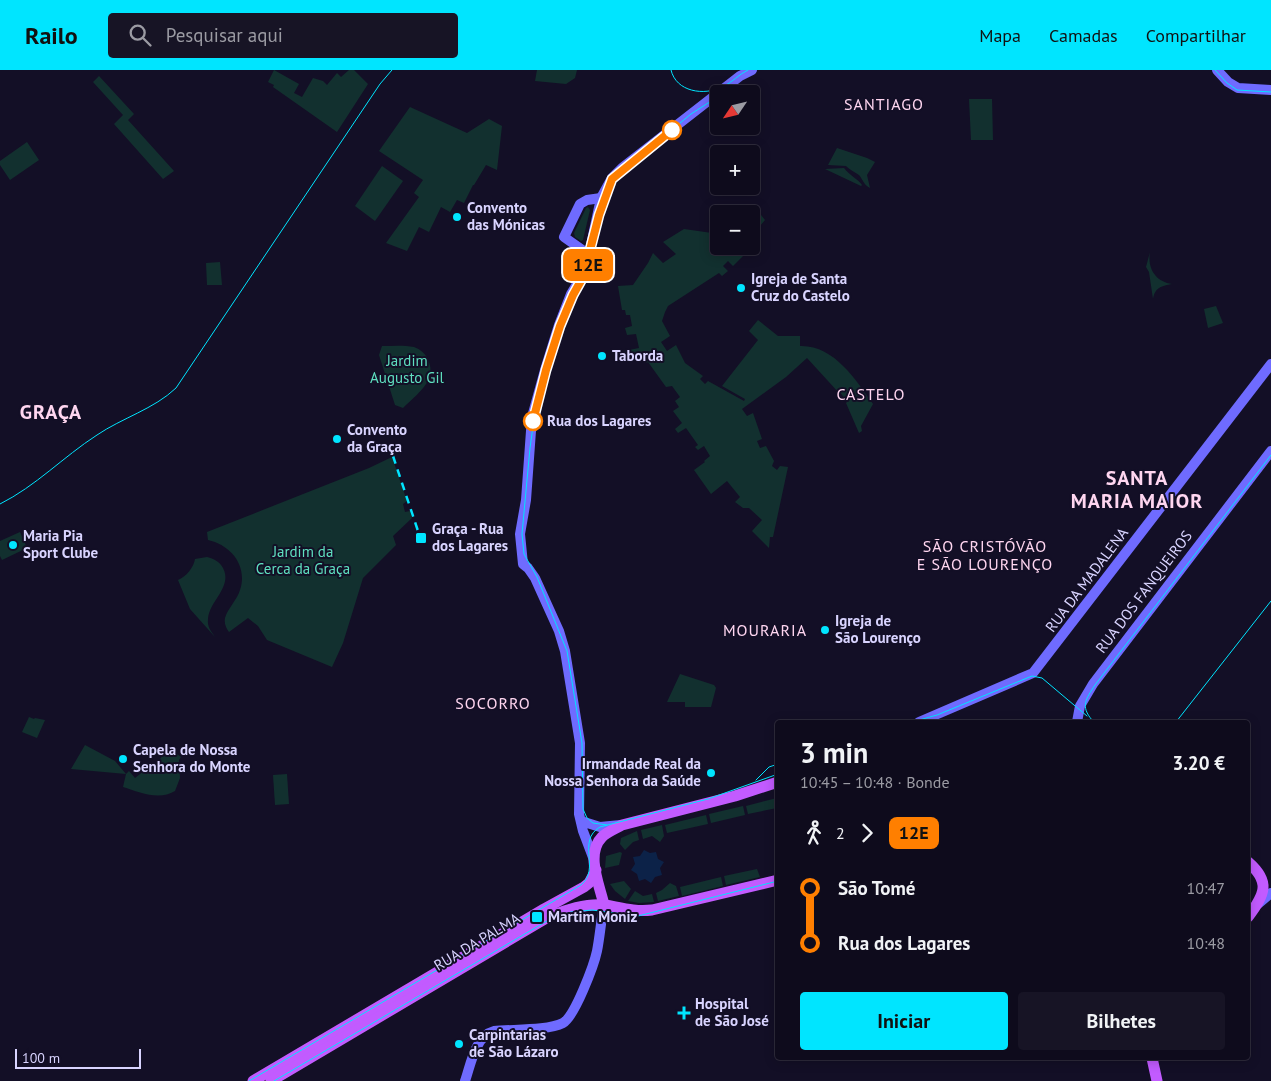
<!DOCTYPE html>
<html lang="pt">
<head>
<meta charset="utf-8">
<style>
  body { margin:0; font-family:"PT Sans",sans-serif; background:#171425; color:#f1f3f6; height:100vh; display:flex; flex-direction:column; font-size:19px; white-space:nowrap }
  * { box-sizing:border-box; margin:0 }
  p { font-size:16px; color:#9b9ba3 }
  .icon { flex:none; width:28px; height:28px; fill:none; stroke:currentColor; stroke-width:2; stroke-linecap:round; stroke-linejoin:round }
  .map { position:relative; flex:1; overflow:hidden }
  .sheet { position:absolute; left:775px; top:650px; width:475px; height:340px; display:flex; flex-direction:column; background:#0e0b1c; border-radius:5px; box-shadow:0 2px 12px #0003,0 0 0 1px #2e2b3b }
  .sheet>* { flex:none }
  .badge { padding:0 10px; border-radius:8px; font-size:18px; line-height:32px }
  .needle { width:32px; rotate:235deg }
  .fabs { position:absolute; left:710px; top:15px; display:grid; gap:10px }
  .fabs a { display:grid; place-items:center; width:50px; height:50px; border-radius:5px; background:#0e0b1c; box-shadow:0 2px 12px #0003,0 0 0 1px #2e2b3b; font-size:25px }
  .scale { position:absolute; left:15px; bottom:12px; width:126px; box-sizing:border-box; padding-left:5px; border:2px solid #d9d4ff; border-top:0; font-size:14px; line-height:18px; white-space:nowrap; color:#d9d4ff; -webkit-text-stroke:4px #130f26; paint-order:stroke }
  .map>.badge { position:absolute; translate:-50% -50%; box-shadow:0 0 0 2px #fff }
  .legs { display:flex; align-items:center; gap:8px; height:55px; padding:0 25px; font-size:16px }
  .legs p { margin-inline-start:auto }
  .head { display:flex; align-items:center; justify-content:space-between; height:85px; padding:0 25px }
  h1 { font-size:28px; font-weight:700; line-height:38px }
  .cta { display:flex; gap:10px; margin-top:auto; padding:10px 25px }
  .cta a { flex:1; height:58px; border-radius:5px; background:#00e5ff; color:#111; font-size:20px; font-weight:700; line-height:58px; text-align:center }
  .cta a+a { background:#171425; color:#f1f3f6 }
  ul { padding:0 25px; list-style:none }
  li { display:flex; align-items:center; gap:18px; height:55px; font-size:19px }
  li i { display:grid; place-items:center; width:8px; height:100%; margin:0 6px; background:currentColor }
  li i::after { content:''; width:12px; height:12px; margin:-6px; border:4px solid; border-radius:50%; background:#0e0b1c }
  li p { margin-inline-start:auto }
  li:first-child i { background:linear-gradient(#0000 50%,currentColor 0) }
  li:last-child i { background:linear-gradient(currentColor 50%,#0000 0) }
  header { display:flex; align-items:center; gap:30px; box-sizing:border-box; height:70px; padding:0 25px; background:#00e5ff; color:#111 }
  header strong { font-size:24px }
  nav { display:flex; gap:28px; margin-inline-start:auto; font-size:18px }
  .search { width:350px; height:45px; background:#171425; display:flex; align-items:center; gap:12px; box-sizing:border-box; padding:0 18px; border-radius:5px; color:#9b9ba3; font-size:19px }
  .map>svg:first-child { display:block }
  .green { fill:#12302f }
  .water { fill:#0c2248 }
  .lines { fill:none; stroke-linecap:round; stroke-linejoin:round }
  .secondary { stroke:#6f6bff; stroke-width:10 }
  .primary { stroke:#c25bff; stroke-width:11 }
  .tram { stroke:#00e5ff; stroke-width:1 }
  .rail { stroke:#00e5ff; stroke-width:2.5; stroke-dasharray:8 6; stroke-linecap:butt }
  .line-1-casing { stroke:#fff; stroke-width:11 }
  .line-1 { stroke:#ff7f00; stroke-width:8 }
  .stop-1-dot { fill:#fff; stroke:#ff7f00; stroke-width:2.5 }
  .poi-dot { fill:#00e5ff; stroke:#130f26; stroke-width:2 }
  .labels { text-anchor:middle; stroke-width:4; stroke-linejoin:round; paint-order:stroke }
  .poi-label { font-size:15px; font-weight:bold; fill:#d9d4ff; stroke:#130f26; text-anchor:start }
  .park-label { font-size:15px; fill:#5fe0c0; stroke:#130f26 }
  .stop-label { font-size:15px; font-weight:bold; fill:#d9d4ff; stroke:#130f26; text-anchor:start }
  .street-label { font-size:15px; fill:#d9d4ff; stroke:#130f26 }
  .neighbourhood-label { font-size:16px; letter-spacing:1px; fill:#ffd6f0; stroke:#130f26 }
  .district-label { font-size:20px; font-weight:bold; letter-spacing:1px; fill:#ffd6f0; stroke:#130f26 }
</style>
</head>
<body>
<header>
<strong>Railo</strong>
<div class="search"><svg class="icon" aria-label="search" viewBox="0 0 24 24"><circle cx="10" cy="10" r="6"/><path d="M15 15l6 6"/></svg>Pesquisar aqui</div>
<nav><a>Mapa</a><a>Camadas</a><a>Compartilhar</a></nav>
</header>
<div class="map">
<svg width="1271" height="1011" viewBox="0 0 1271 1011">
  <rect width="100%" height="100%" fill="#130f26"/>
  <g class="green">
    <path d="M 274,0 L 299,14 L 294,23 L 302,27 L 313,8 L 323,11 L 327,15 L 337,3 L 341,7 L 349,0 L 354,0 L 368,14 L 337,62 L 273,17 L 274,15 L 268,12 Z"/>
    <path d="M 537,0 L 577,0 L 575,8 L 566,14 L 535,11 Z"/>
    <path d="M 99,6 L 134,44 L 128,50 L 174,101 L 163,109 L 114,54 L 123,45 L 93,12 Z"/>
    <path d="M 969,29 L 992,29 L 993,70 L 971,70 Z"/>
    <path d="M 410,37 L 467,63 L 489,49 L 502,56 L 497,100 L 486,95 L 474,115 L 473,115 L 464,133 L 457,130 L 450,142 L 441,137 L 429,162 L 419,157 L 407,181 L 386,173 L 419,127 L 414,123 L 423,110 L 379,81 Z"/>
    <path d="M 27,72 L 39,90 L 10,110 L 0,95 L 0,91 Z"/>
    <path d="M 837,78 L 867,88 L 875,92 L 867,105 L 870,118 C 864,115 863,110 859,105 C 855,102 850,100 846,96 L 828,95 Z"/>
    <path d="M 382,96 L 403,111 L 375,151 L 355,136 Z"/>
    <path d="M 844,98 C 850,106 857,108 862,115 L 861,116 L 825,99 Z"/>
    <path d="M 754,136 L 765,150 L 754,163 L 759,170 L 733,196 L 728,191 L 723,196 L 728,201 L 722,206 L 719,203 L 668,236 L 665,242 L 662,251 L 670,266 L 661,272 L 667,281 L 676,275 L 685,293 L 703,306 L 700,309 L 705,314 L 708,311 L 744,331 L 745,329 L 722,316 L 758,270 L 749,261 L 758,250 L 778,266 L 800,266 L 800,276 C 834,275 856,310 873,334 L 861,356 L 862,361 L 859,363 L 846,333 L 847,332 L 840,322 L 839,323 L 807,288 L 786,307 L 742,339 L 747,346 L 753,343 L 762,369 L 757,371 L 760,378 L 766,376 L 774,391 L 772,396 L 777,400 L 780,396 L 788,397 L 773,467 L 770,467 L 769,478 L 752,461 L 762,450 L 749,438 L 743,438 L 735,432 L 740,427 L 727,411 L 711,424 L 694,400 L 705,392 L 704,391 L 710,386 L 704,376 L 698,380 L 695,377 L 698,375 L 686,358 L 678,363 L 675,359 L 682,353 L 673,341 L 679,337 L 675,331 L 680,327 L 672,316 L 666,317 L 648,292 L 646,293 L 638,282 L 626,291 L 624,281 L 639,278 L 636,264 L 627,265 L 625,258 L 632,256 L 630,245 L 626,245 L 625,240 L 622,240 L 618,216 L 633,215 L 648,193 L 653,183 L 663,193 L 676,184 L 663,172 L 684,159 L 712,163 L 719,157 L 719,176 L 751,176 L 751,144 L 736,144 Z"/>
    <path d="M 588,137 L 590,140 L 583,170 L 581,171 L 575,167 L 574,163 L 586,138 Z"/>
    <path d="M 1150,182 C 1147,199 1156,212 1172,214 C 1162,216 1155,217 1153,229 L 1149,202 L 1146,197 Z"/>
    <path d="M 220,192 L 222,215 L 207,215 L 206,193 Z"/>
    <path d="M 1216,236 L 1223,253 L 1208,258 L 1204,239 Z"/>
    <path d="M 382,276 C 392,276 404,275 414,277 C 420,279 426,284 428,290 C 438,310 416,325 403,338 L 395,335 L 379,285 Z"/>
    <path d="M 392,387 L 407,431 L 403,434 L 405,442 L 410,441 L 412,448 L 393,466 L 396,475 L 363,508 L 343,573 L 332,597 L 267,570 L 258,556 L 248,548 L 229,562 C 226,558 224,553 225,548 C 228,538 237,530 240,520 C 248,496 231,475 208,470 L 207,462 L 369,398 Z"/>
    <path d="M 20,462 L 27,478 L 2,490 L 0,486 L 0,471 Z"/>
    <path d="M 207,487 C 214,489 219,491 223,498 C 233,517 209,531 208,549 C 207,557 211,561 215,567 L 190,539 L 178,510 C 186,507 194,497 195,489 Z"/>
    <path d="M 680,604 L 714,615 L 716,618 L 711,637 L 685,637 L 685,632 L 667,632 Z"/>
    <path d="M 29,647 L 34,649 L 35,648 L 45,650 L 37,668 L 22,662 Z"/>
    <path d="M 85,675 L 115,691 L 126,704 L 129,701 L 135,708 L 144,701 L 152,699 L 157,696 L 160,689 L 169,678 L 181,687 L 179,690 L 180,708 L 175,721 C 159,731 139,722 123,717 L 126,704 L 71,699 Z"/>
    <path d="M 287,704 L 289,734 L 275,735 L 273,705 Z"/>
    <path d="M 777,728 L 777,738 L 748,744 L 746,736 Z"/>
    <path d="M 743,736 L 745,745 L 711,753 L 709,744 Z"/>
    <path d="M 706,745 L 708,754 L 667,763 L 665,755 Z"/>
    <path d="M 662,755 L 664,766 L 660,772 L 652,766 L 643,769 L 641,760 Z"/>
    <path d="M 637,761 L 639,770 L 633,772 L 625,780 L 620,774 L 621,768 Z"/>
    <path d="M 620,782 L 622,783 L 619,795 L 605,798 L 606,786 Z"/>
    <path d="M 757,799 L 760,807 L 726,815 L 724,806 Z"/>
    <path d="M 721,807 L 723,816 L 682,826 L 680,817 Z"/>
    <path d="M 624,811 L 631,819 L 625,829 L 615,821 L 610,814 Z"/>
    <path d="M 670,813 L 676,816 L 679,826 L 658,831 L 656,823 L 662,820 Z"/>
    <path d="M 635,821 L 643,826 L 652,824 L 654,832 L 639,833 L 628,831 Z"/>
  </g>
  <path class="water" d="M 644,780 L 650,783 L 656,782 L 658,789 L 664,792 L 660,798 L 662,805 L 655,807 L 651,813 L 645,809 L 639,811 L 637,804 L 631,800 L 635,794 L 633,787 L 640,786 Z"/>
  <g class="lines">
    <g class="secondary">
      <path d="M 1217,0 L 1228,12 L 1238,18 L 1271,20"/>
      <path d="M 588,186 L 581,179 L 564,167 L 580,134 L 587,130 L 601,128"/>
      <path d="M 919,652 L 1033,603 L 1271,294"/>
      <path d="M 1077,652 L 1080,636 L 1093,614 L 1271,381"/>
      <path d="M 581,751 L 600,757 L 621,755"/>
      <path d="M 594,790 L 583,761 L 579,744 L 580,673 L 565,581 L 559,561 L 535,508 L 528,498 L 523,494 L 520,464 L 526,430 L 532,347 L 545,300 L 559,255 L 571,224 L 586,199 L 601,128 L 612,108 L 622,98 L 740,6 L 752,0"/>
      <path d="M 1258,834 L 1271,823"/>
      <path d="M 465,1011 C 471,994 475,966 494,961 C 513,959 547,961 563,953 C 575,946 594,895 597,881 C 600,866 601,850 604,835"/>
    </g>
    <g class="primary">
      <path d="M 1248,792 C 1271,812 1265,824 1248,847"/>
      <path d="M 604,835 C 600,816 585,784 602,767 C 607,762 615,759 622,755 L 735,726 L 778,712"/>
      <path d="M 1152,988 L 1157,1011"/>
      <path d="M 253,1011 L 544,839 L 584,817 L 589,813 L 596,800"/>
      <path d="M 271,1011 L 548,847 C 566,840 586,833 605,835 C 622,838 635,842 652,840 L 778,810"/>
    </g>
    <g class="tram">
      <path d="M 671,0 C 676,22 704,26 722,17 C 732,13 739,4 748,0"/>
      <path d="M 1215,0 L 1227,13 L 1237,20 L 1271,22"/>
      <path d="M 0,434 C 36,416 63,387 97,365 C 122,348 154,339 176,318 L 380,14 L 392,0"/>
      <path d="M 1092,650 C 1080,636 1086,629 1095,615 L 1271,385"/>
      <path d="M 912,652 L 937,645 L 1032,606 L 1042,608 L 1087,646"/>
      <path d="M 1176,652 L 1271,531"/>
      <path d="M 756,710 L 769,697 L 778,694"/>
      <path d="M 607,755 L 593,753 L 587,748 L 583,739 L 582,673 L 567,581 L 537,507 L 524,484 L 522,464 L 530,378 L 536,335 L 560,256 L 573,225 L 587,200 L 590,181 L 599,145 L 612,109 L 691,44 L 719,26"/>
      <path d="M 249,1011 L 581,815 C 601,799 576,771 600,757 L 708,729 L 778,704"/>
      <path d="M 274,1011 L 552,848 L 571,842 L 592,840 L 638,846 L 778,811"/>
    </g>
    <path class="rail" d="M 393,386 L 419,464"/>
  </g>
  <g class="lines">
    <g class="line-1-casing">
      <path id="line-1" d="M 533,351 L 546,300 L 560,256 L 573,225 L 587,200 L 590,180 L 599,145 L 612,109 L 672,60"/>
    </g>
    <use href="#line-1" class="line-1"/>
  </g>
  <g class="stop-1-dot">
    <circle cx="672" cy="60" r="9"/>
    <circle cx="533" cy="351" r="9"/>
  </g>
  <g class="poi-dot">
    <circle cx="457" cy="147" r="5"/>
    <circle cx="741" cy="218" r="5"/>
    <circle cx="602" cy="286" r="5"/>
    <circle cx="337" cy="369" r="5"/>
    <rect x="415" y="462" width="12" height="12" rx="2.5"/>
    <circle cx="13" cy="475" r="5"/>
    <circle cx="825" cy="560" r="5"/>
    <circle cx="123" cy="689" r="5"/>
    <circle cx="711" cy="703" r="5"/>
    <rect x="531" y="841" width="12" height="12" rx="2.5"/>
    <path d="M681.5 935.5h5v5h5v5h-5v5h-5v-5h-5v-5h5z"/>
    <circle cx="459" cy="974" r="5"/>
  </g>
  <g class="labels">
    <g class="poi-label">
      <text x="467" y="143">Convento<tspan x="467" dy="17">das Mónicas</tspan></text>
      <text x="751" y="214">Igreja de Santa<tspan x="751" dy="17">Cruz do Castelo</tspan></text>
      <text x="612" y="291">Taborda</text>
      <text x="347" y="365">Convento<tspan x="347" dy="17">da Graça</tspan></text>
      <text x="432" y="464">Graça - Rua<tspan x="432" dy="17">dos Lagares</tspan></text>
      <text x="23" y="471">Maria Pia<tspan x="23" dy="17">Sport Clube</tspan></text>
      <text x="835" y="556">Igreja de<tspan x="835" dy="17">São Lourenço</tspan></text>
      <text x="133" y="685">Capela de Nossa<tspan x="133" dy="17">Senhora do Monte</tspan></text>
      <text x="701" y="699" text-anchor="end">Irmandade Real da<tspan x="701" dy="17">Nossa Senhora da Saúde</tspan></text>
      <text x="548" y="852">Martim Moniz</text>
      <text x="695" y="939">Hospital<tspan x="695" dy="17">de São José</tspan></text>
      <text x="469" y="970">Carpintarias<tspan x="469" dy="17">de São Lázaro</tspan></text>
    </g>
    <g class="park-label">
      <text x="407" y="296">Jardim<tspan x="407" dy="17">Augusto Gil</tspan></text>
      <text x="303" y="487">Jardim da<tspan x="303" dy="17">Cerca da Graça</tspan></text>
    </g>
    <g class="stop-label">
      <text x="547" y="356">Rua dos Lagares</text>
    </g>
    <g class="street-label">
      <text transform="translate(1087 510) rotate(-53)" y="5">RUA DA MADALENA</text>
      <text transform="translate(1144 522) rotate(-53)" y="5">RUA DOS FANQUEIROS</text>
      <text transform="translate(477 872) rotate(-31)" y="5">RUA DA PALMA</text>
    </g>
    <g class="neighbourhood-label">
      <text x="884" y="40">SANTIAGO</text>
      <text x="871" y="330">CASTELO</text>
      <text x="985" y="482">SÃO CRISTÓVÃO<tspan x="985" dy="18">E SÃO LOURENÇO</tspan></text>
      <text x="765" y="566">MOURARIA</text>
      <text x="493" y="639">SOCORRO</text>
    </g>
    <g class="district-label">
      <text x="51" y="349">GRAÇA</text>
      <text x="1137" y="415">SANTA<tspan x="1137" dy="23">MARIA MAIOR</tspan></text>
    </g>
  </g>
</svg>
<div class="fabs">
<a><svg class="needle" viewBox="-14 -14 28 28"><path d="M0-13l5 13h-10z" fill="#e53935"/><path d="M0 13l5-13h-10z" fill="#9b9ba3"/></svg></a>
<a>+</a>
<a>−</a>
</div>
<div class="scale">100 m</div>
<b class="badge" style="left:588px;top:195px;background:#ff7f00;color:#111">12E</b>
<section class="sheet">
<div class="head"><div><h1>3 min</h1><p>10:45 – 10:48 · Bonde</p></div><b>3.20 €</b></div>
<div class="legs"><svg class="icon" aria-label="walk" viewBox="0 0 24 24"><circle cx="13" cy="4" r="2"/><path d="M13 8l-2 6 4 7M11 14l-3 7M7 12l3-4h3l4 4"/></svg>2<svg class="icon" aria-label="forward" viewBox="0 0 24 24"><path d="M9 5l7 7-7 7"/></svg><b class="badge" style="background:#ff7f00;color:#111">12E</b></div>
<ul>
<li><i style="color:#ff7f00"></i><b>São Tomé</b><p>10:47</p></li>
<li><i style="color:#ff7f00"></i><b>Rua dos Lagares</b><p>10:48</p></li>
</ul>
<div class="cta"><a>Iniciar</a><a>Bilhetes</a></div>
</section>
</div>
</body>
</html>
